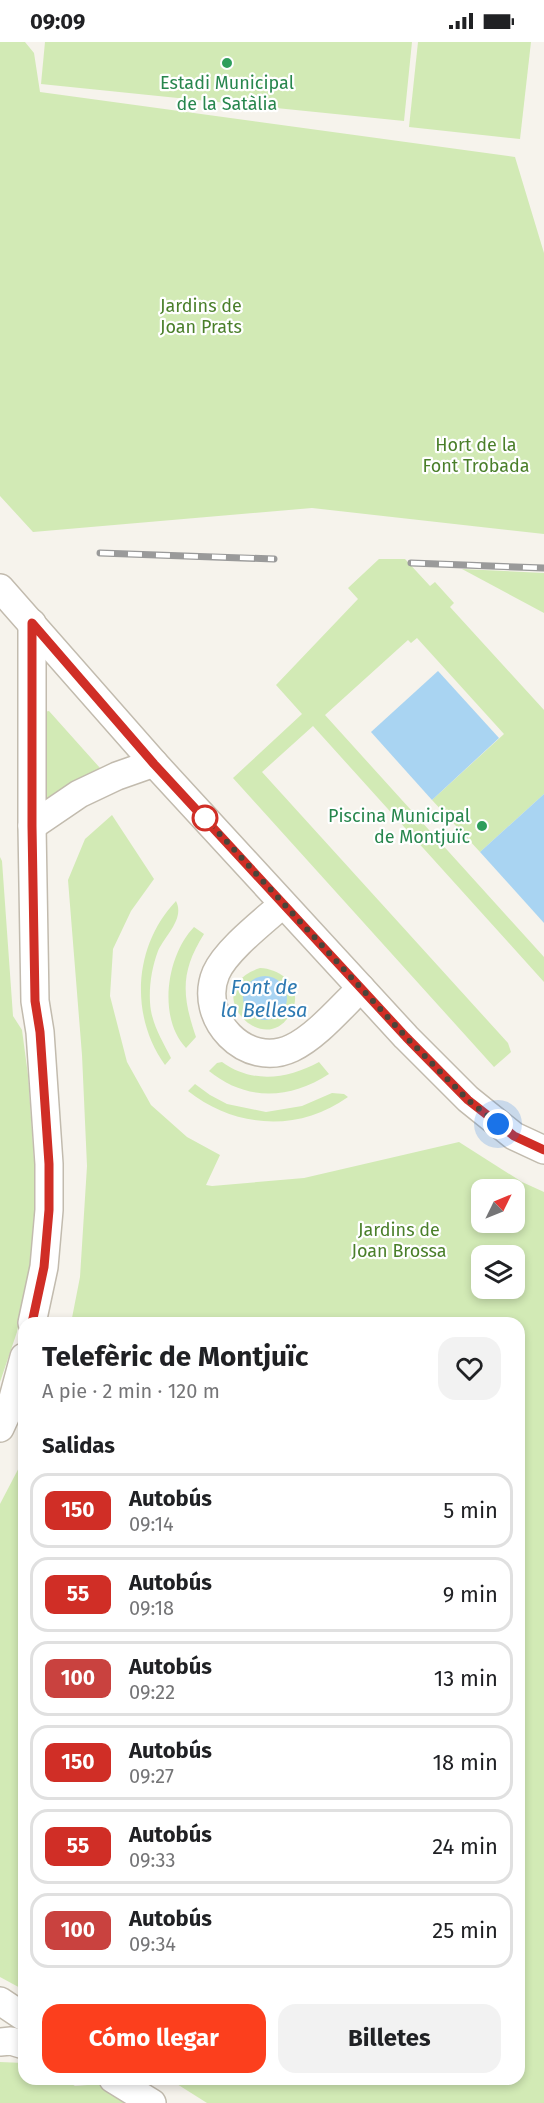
<!DOCTYPE html>
<html lang="es">
<head>
<meta charset="utf-8">
<style>
  body { margin:0; font-family:"Fira Sans",sans-serif; background:#f2f2f2; color:#202124; height:100vh; display:flex; flex-direction:column; font-size:22px; white-space:nowrap }
  * { box-sizing:border-box; margin:0 }
  p { font-size:20px; color:#757577 }
  .icon { flex:none; width:33px; height:33px; fill:none; stroke:currentColor; stroke-width:2; stroke-linecap:round; stroke-linejoin:round }
  .map { position:relative; flex:1; overflow:hidden }
  .drawer { position:absolute; left:18px; top:1275px; width:507px; height:768px; display:flex; flex-direction:column; background:#fff; border-radius:18px; box-shadow:0 3px 9px #0003 }
  .drawer>* { flex:none }
  .badge { padding:0 12px; border-radius:9px; font-size:21px; line-height:39px }
  .needle { width:39px; rotate:47deg }
  .tools { position:absolute; left:471px; top:1137px; display:grid; gap:12px }
  .tools a { display:grid; place-items:center; width:54px; height:54px; border-radius:12px; background:#fff; box-shadow:0 3px 9px #0003; font-size:30px }
  .you { position:absolute; width:30px; height:30px; margin:-15px; border:4px solid #fff; border-radius:50%; background:#1a73e8; box-shadow:0 0 0 9px #1a73e833 }
  .map>.badge { position:absolute; translate:-50% -50%; box-shadow:0 0 0 3px #fff }
  h2 { padding:0 24px; font-size:22px; line-height:54px }
  .round { display:grid; place-items:center; flex:none; width:63px; height:63px; border-radius:18px; background:#f2f2f2 }
  .summary { display:flex; align-items:center; justify-content:space-between; height:102px; padding:0 24px }
  h1 { font-size:28px; font-weight:700; line-height:45px }
  .action { display:flex; gap:12px; margin-top:auto; padding:12px 24px }
  .action a { flex:1; height:69px; border-radius:18px; background:#fc3f1d; color:#fff; font-size:24px; font-weight:700; line-height:69px; text-align:center }
  .action a+a { background:#f2f2f2; color:#202124 }
  ul { padding:0; list-style:none }
  li { display:flex; align-items:center; gap:18px; height:75px; margin:0 12px 9px; padding:0 12px; border:3px solid #e0e0e0; border-radius:18px }
  li div { flex:1 }
  li b { display:block; font-size:22px }
  li em { font-style:normal }
  li .badge { min-width:66px; font-weight:700; text-align:center }
  .status { display:flex; justify-content:space-between; align-items:center; height:42px; padding:0 30px; background:#fff; direction:ltr }
  .status svg { height:16px; fill:currentColor }
  .map>svg:first-child { display:block }
  .green { fill:#d2eab5; fill-rule:evenodd }
  .water { fill:#a9d4f2 }
  .lines { fill:none; stroke-linecap:round; stroke-linejoin:round }
  .minor-casing { stroke:#c2bbae; stroke-width:30 }
  .minor { stroke:#fff; stroke-width:27 }
  .rail-casing { stroke:#9a9a9a; stroke-width:7 }
  .rail { stroke:#fff; stroke-width:4.5; stroke-dasharray:14; stroke-linecap:butt }
  .line-casing { stroke:#fff; stroke-width:14 }
  .line { stroke:#d02e26; stroke-width:9 }
  .walk { stroke:#4b4439; stroke-width:6; stroke-dasharray:0 10.8 }
  .leisure-dot { fill:#2e9e5b; stroke:#fff; stroke-width:2 }
  .stop-dot { fill:#fff; stroke:#d02e26; stroke-width:3 }
  .labels { text-anchor:middle; stroke-width:4.5; stroke-linejoin:round; paint-order:stroke }
  .leisure-label { font-size:18px; fill:#27864d; stroke:#fff }
  .park-label { font-size:18px; fill:#4a7f2a; stroke:#fff }
  .water-label { font-size:20px; font-style:italic; fill:#2e7ab2; stroke:#fff }
</style>
</head>
<body>
<div class="status"><b>09:09</b><svg viewBox="0 0 49 12"><path d="M0 12V9h3v3zM5 12V6h3v6zM10 12V3h3v9zM15 12V0h3v12zM26 1h20v11H26zM47 4h2v5h-2z"/></svg></div>
<div class="map">
<svg width="544" height="2061" viewBox="0 0 544 2061">
  <rect width="100%" height="100%" fill="#f6f3ec"/>
  <g class="green">
    <path d="M 0,0 L 25,0 L 34,11 L 40,50 L 515,115 L 544,211 L 544,492 L 312,466 L 33,490 L 0,454 Z"/>
    <path d="M 45,0 L 412,0 L 404,79 L 41,42 Z"/>
    <path d="M 418,0 L 531,0 L 520,97 L 409,85 Z"/>
    <path d="M 379,517 L 405,517 L 430,544 L 435,540 L 454,561 L 450,565 L 544,668 L 544,752 L 480,810 L 432,758 L 504,692 L 417,596 L 411,601 L 408,598 L 325,673 L 544,915 L 544,940 L 313,684 L 262,730 L 508,1001 L 511,1010 L 494,1025 L 233,736 L 302,672 L 276,643 L 358,557 L 348,546 Z"/>
    <path d="M 462,527 L 544,531 L 544,571 Z"/>
    <path d="M 49,669 L 100,726 L 80,736 L 50,758 L 44,756 L 38,671 Z"/>
    <path d="M 112,773 L 154,837 L 131,869 L 113,907 L 110,954 L 127,1020 L 151,1063 L 187,1095 L 220,1113 L 206,1143 L 212,1144 L 304,1136 L 459,1100 L 522,1140 L 544,1150 L 544,2061 L 207,2061 L 169,2037 L 519,2037 L 519,1281 L 71,1281 L 80,1235 L 87,1124 L 82,1013 L 68,838 L 85,797 ZM 482,1148 L 514,1148 L 514,1180 L 482,1180 ZM 482,1214 L 514,1214 L 514,1246 L 482,1246 Z"/>
    <path d="M 0,815 L 2,819 L 13,974 L 22,988 L 28,1033 L 36,1147 L 30,1224 L 17,1290 L 0,1340 Z"/>
    <path d="M 176,859 C 185,877 165,893 158,909 C 152,925 149,943 150,960 C 151,981 162,998 171,1016 L 165,1023 C 129,973 134,903 176,859 Z"/>
    <path d="M 194,885 L 204,892 C 180,930 182,954 196,995 L 186,1006 C 157,975 167,913 194,885 Z"/>
    <path d="M 260,926 C 283,927 303,946 292,969 C 266,1022 195,947 260,926 Z"/>
    <path d="M 222,1020 C 252,1042 288,1037 319,1020 L 329,1032 C 289,1058 246,1059 209,1029 L 217,1021 Z"/>
    <path d="M 195,1042 L 210,1053 L 227,1062 L 266,1070 L 302,1064 L 332,1051 L 344,1052 L 348,1055 C 298,1091 235,1086 188,1049 Z"/>
    <path d="M 24,1416 L 24,1948 L 0,1935 L 0,1462 Z"/>
    <path d="M 0,2020 L 24,2021 L 24,2037 L 63,2037 L 75,2044 L 101,2042 L 131,2061 L 0,2061 Z"/>
  </g>
  <g class="water">
    <path d="M 438,629 L 499,696 L 432,758 L 371,690 Z"/>
    <path d="M 544,752 L 544,881 L 480,810 Z"/>
    <circle cx="265" cy="956" r="22"/>
  </g>
  <g class="lines">
    <g class="minor-casing">
      <g id="minor">
        <path d="M 0,546 L 154,721 L 406,995 L 468,1057 L 514,1094 L 544,1108"/>
        <path d="M 32,581 L 32,784 L 35,959 L 40,990 L 49,1122 L 49,1168 L 44,1225 L 32,1281"/>
        <path d="M 32,784 L 79,752 L 117,734 L 154,721"/>
        <path d="M 283,862 C 264,879 226,908 216,931 C 197,976 246,1028 292,1006 C 317,994 341,965 361,946"/>
        <path d="M 0,1386 L 12,1360 L 24,1315"/>
        <path d="M 0,1959 L 24,1975"/>
        <path d="M 0,2000 L 11,1999 L 24,2003"/>
        <path d="M 113,2037 L 152,2061"/>
      </g>
    </g>
    <use href="#minor" class="minor"/>
    <g class="rail-casing">
      <g id="rail">
        <path d="M 100,511 L 274,517"/>
        <path d="M 411,521 L 544,526"/>
      </g>
    </g>
    <use href="#rail" class="rail"/>
  </g>
  <g class="lines">
    <g class="line-casing">
      <path id="line" d="M 32,1281 L 44,1225 L 49,1168 L 49,1122 L 40,990 L 35,959 L 32,784 L 32,581 L 154,722 L 406,995 L 468,1058 L 514,1094 L 544,1108"/>
    </g>
    <use href="#line" class="line"/>
    <path class="walk" d="M 205,776 L 406,995 L 468,1058 L 498,1082"/>
  </g>
  <g class="leisure-dot">
    <circle cx="227" cy="21" r="6"/>
    <circle cx="482" cy="784" r="6"/>
  </g>
  <circle class="stop-dot" cx="205" cy="776" r="12"/>
  <g class="labels">
    <g class="leisure-label">
      <text x="227" y="47">Estadi Municipal<tspan x="227" dy="21">de la Satàlia</tspan></text>
      <text x="470" y="780" text-anchor="end">Piscina Municipal<tspan x="470" dy="21">de Montjuïc</tspan></text>
    </g>
    <g class="park-label">
      <text x="201" y="270">Jardins de<tspan x="201" dy="21">Joan Prats</tspan></text>
      <text x="476" y="409">Hort de la<tspan x="476" dy="21">Font Trobada</tspan></text>
      <text x="399" y="1194">Jardins de<tspan x="399" dy="21">Joan Brossa</tspan></text>
    </g>
    <g class="water-label">
      <text x="264" y="952">Font de<tspan x="264" dy="23">la Bellesa</tspan></text>
    </g>
  </g>
</svg>
<div class="tools">
<a><svg class="needle" viewBox="-14 -14 28 28"><path d="M0-13l5 13h-10z" fill="#e53935"/><path d="M0 13l5-13h-10z" fill="#757577"/></svg></a>
<a><svg class="icon" aria-label="layers" viewBox="0 0 24 24"><path d="M12 4l9 5-9 5-9-5zM3 14l9 5 9-5"/></svg></a>
</div>
<div class="you" style="left:498px;top:1082px"></div>
<section class="drawer">
<div class="summary"><div><h1>Telefèric de Montjuïc</h1><p>A pie · 2 min · 120 m</p></div><a class="round"><svg class="icon" aria-label="heart" viewBox="0 0 24 24"><path d="M12 20l-8-8c-3-5 5-10 8-4 3-6 11-1 8 4z"/></svg></a></div>
<h2>Salidas</h2>
<ul>
<li><span class="badge" style="background:#d02e26;color:#fff">150</span><div><b>Autobús</b><p>09:14</p></div><em>5 min</em></li>
<li><span class="badge" style="background:#d02e26;color:#fff">55</span><div><b>Autobús</b><p>09:18</p></div><em>9 min</em></li>
<li><span class="badge" style="background:#c9423f;color:#fff">100</span><div><b>Autobús</b><p>09:22</p></div><em>13 min</em></li>
<li><span class="badge" style="background:#d02e26;color:#fff">150</span><div><b>Autobús</b><p>09:27</p></div><em>18 min</em></li>
<li><span class="badge" style="background:#d02e26;color:#fff">55</span><div><b>Autobús</b><p>09:33</p></div><em>24 min</em></li>
<li><span class="badge" style="background:#c9423f;color:#fff">100</span><div><b>Autobús</b><p>09:34</p></div><em>25 min</em></li>
</ul>
<div class="action"><a>Cómo llegar</a><a>Billetes</a></div>
</section>
</div>
</body>
</html>
